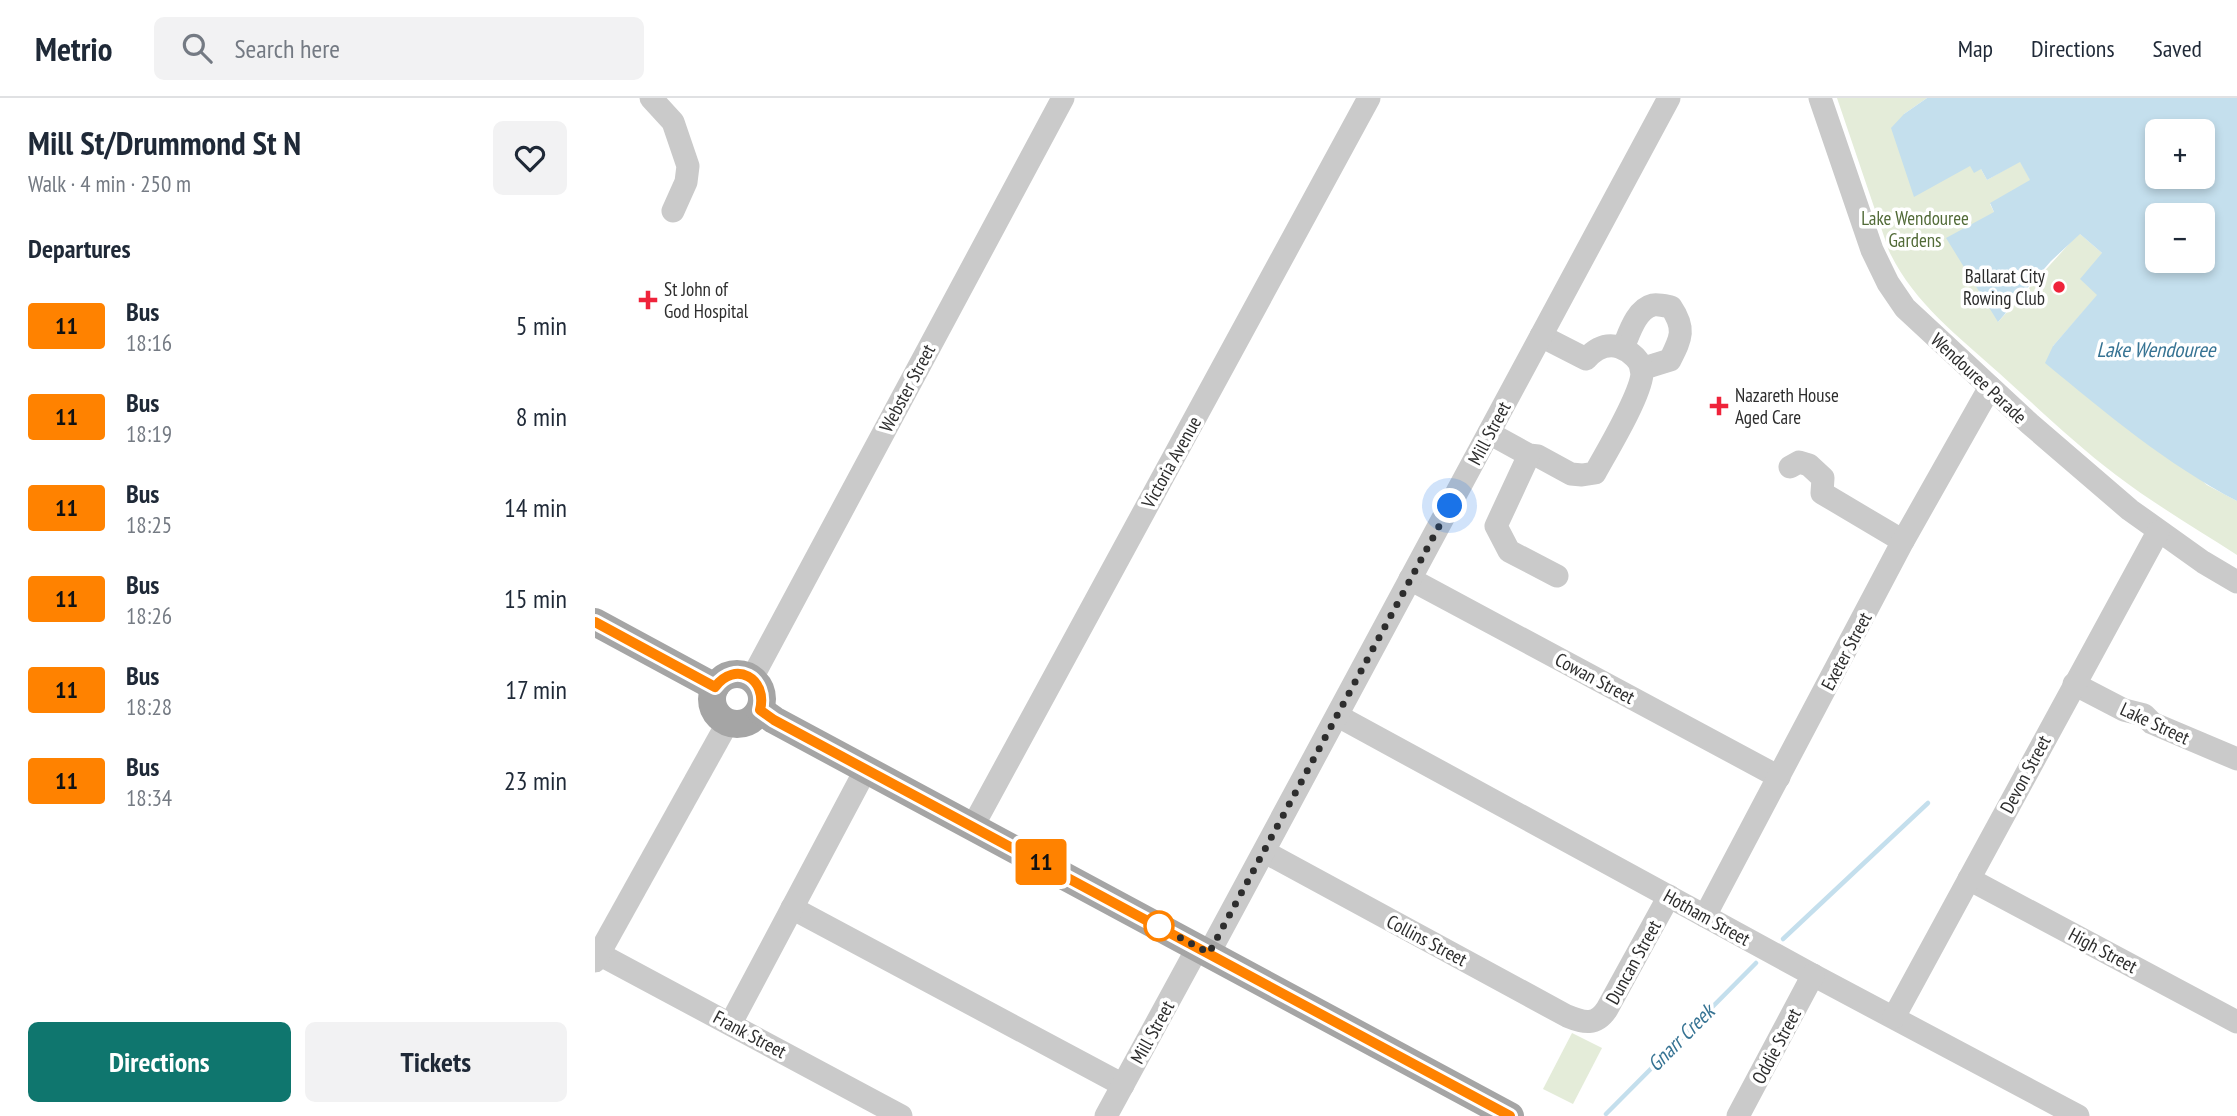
<!DOCTYPE html>
<html lang="en">
<head>
<meta charset="utf-8">
<style>
  body { margin:0; font-family:"PT Sans Narrow",sans-serif; background:#f2f2f3; color:#1f2937; height:100vh; display:flex; flex-direction:column; font-size:26px; white-space:nowrap }
  * { box-sizing:border-box; margin:0 }
  p { font-size:23px; color:#747a83 }
  .icon { flex:none; width:38px; height:38px; fill:none; stroke:currentColor; stroke-width:2; stroke-linecap:round; stroke-linejoin:round }
  .map { position:relative; flex:1; overflow:hidden }
  .side { display:flex; flex-direction:column; background:#fff; width:595px }
  .side>* { flex:none }
  .badge { padding:0 14px; border-radius:5px; font-size:24px; line-height:46px }
  .tools { position:absolute; left:1550px; top:21px; display:grid; gap:14px }
  .tools a { display:grid; place-items:center; width:70px; height:70px; border-radius:10px; background:#fff; box-shadow:0 4px 10px #0003; font-size:35px }
  .you { position:absolute; width:35px; height:35px; margin:-18px; border:5px solid #fff; border-radius:50%; background:#1a73e8; box-shadow:0 0 0 10px #1a73e833 }
  .map>.badge { position:absolute; translate:-50% -50%; box-shadow:0 0 0 4px #fff }
  h2 { padding:0 28px; font-size:26px; line-height:63px }
  .round { display:grid; place-items:center; flex:none; width:74px; height:74px; border-radius:10px; background:#f2f2f3 }
  .head { display:flex; align-items:center; justify-content:space-between; height:119px; padding:0 28px }
  h1 { font-size:33px; font-weight:700; line-height:52px }
  .primary-button { display:flex; gap:14px; margin-top:auto; padding:14px 28px }
  .primary-button a { flex:1; height:80px; border-radius:10px; background:#0f766e; color:#fff; font-size:28px; font-weight:700; line-height:80px; text-align:center }
  .primary-button a+a { background:#f2f2f3; color:#1f2937 }
  ul { padding:0; list-style:none }
  li { display:flex; align-items:center; gap:21px; height:91px; padding:0 28px }
  li div { flex:1 }
  li b { display:block; font-size:26px }
  li em { font-style:normal }
  li .badge { min-width:77px; font-weight:700; text-align:center }
  header { display:flex; align-items:center; gap:42px; box-sizing:border-box; height:98px; padding:0 35px; background:#fff; border-bottom:2px solid #e0e1e3 }
  header strong { font-size:33px }
  nav { display:flex; gap:38px; margin-inline-start:auto; font-size:24px }
  .search { width:490px; height:63px; background:#f2f2f3; display:flex; align-items:center; gap:18px; box-sizing:border-box; padding:0 24px; border-radius:10px; color:#747a83; font-size:26px }
  main { display:flex; flex:1; min-height:0 }
  .map>svg:first-child { display:block }
  .green { fill:#e4ecd9 }
  .water { fill:#c4dfed; fill-rule:evenodd }
  .lines { fill:none; stroke-linecap:round; stroke-linejoin:round }
  .stream { stroke:#c4dfed; stroke-width:4.5 }
  .minor { stroke:#cacaca; stroke-width:23 }
  .major { stroke:#a5a5a5; stroke-width:28 }
  .line-casing { stroke:#fff; stroke-width:16 }
  .line { stroke:#ff8200; stroke-width:10 }
  .walk { stroke:#2d2d2d; stroke-width:7; stroke-dasharray:0 12.6 }
  .poi-dot { fill:#ef233a; stroke:#fff; stroke-width:2.5 }
  .stop-dot { fill:#fff; stroke:#ff8200; stroke-width:3.5 }
  .labels { text-anchor:middle; stroke-width:7; stroke-linejoin:round; paint-order:stroke }
  .park-label { font-size:19px; fill:#526b38; stroke:#fff }
  .poi-label { font-size:19px; fill:#2d2d2d; stroke:#fff; text-anchor:start }
  .street-label { font-size:19px; fill:#2d2d2d; stroke:#fff }
  .water-label { font-size:21px; font-style:italic; fill:#367393; stroke:#fff }
</style>
</head>
<body>
<header>
<strong>Metrio</strong>
<div class="search"><svg class="icon" aria-label="search" viewBox="0 0 24 24"><circle cx="10" cy="10" r="6"/><path d="M15 15l6 6"/></svg>Search here</div>
<nav><a>Map</a><a>Directions</a><a>Saved</a></nav>
</header>
<main>
<section class="side">
<div class="head"><div><h1>Mill St/Drummond St N</h1><p>Walk · 4 min · 250 m</p></div><a class="round"><svg class="icon" aria-label="heart" viewBox="0 0 24 24"><path d="M12 20l-8-8c-3-5 5-10 8-4 3-6 11-1 8 4z"/></svg></a></div>
<h2>Departures</h2>
<ul>
<li><span class="badge" style="background:#ff8200;color:#111">11</span><div><b>Bus</b><p>18:16</p></div><em>5 min</em></li>
<li><span class="badge" style="background:#ff8200;color:#111">11</span><div><b>Bus</b><p>18:19</p></div><em>8 min</em></li>
<li><span class="badge" style="background:#ff8200;color:#111">11</span><div><b>Bus</b><p>18:25</p></div><em>14 min</em></li>
<li><span class="badge" style="background:#ff8200;color:#111">11</span><div><b>Bus</b><p>18:26</p></div><em>15 min</em></li>
<li><span class="badge" style="background:#ff8200;color:#111">11</span><div><b>Bus</b><p>18:28</p></div><em>17 min</em></li>
<li><span class="badge" style="background:#ff8200;color:#111">11</span><div><b>Bus</b><p>18:34</p></div><em>23 min</em></li>
</ul>
<div class="primary-button"><a>Directions</a><a>Tickets</a></div>
</section>
<div class="map">
<svg width="1642" height="1018" viewBox="0 0 1642 1018">
  <rect width="100%" height="100%" fill="#fff"/>
  <g class="green">
    <path d="M 1242,0 L 1332,0 L 1309,16 L 1375,68 L 1386,71 L 1392,82 L 1425,63 L 1436,83 L 1395,106 L 1399,114 L 1403,224 L 1484,135 L 1507,155 L 1503,197 L 1458,248 L 1612,387 L 1642,403 L 1642,457 C 1602,431 1559,406 1521,377 C 1480,346 1443,310 1404,275 C 1363,238 1318,204 1294,153 Z"/>
    <path d="M 977,935 L 1007,950 L 978,1006 L 948,991 Z"/>
  </g>
  <path class="water" d="M 1332,0 L 1642,0 L 1642,403 C 1571,366 1511,315 1450,265 L 1458,248 L 1502,197 L 1485,181 L 1507,155 L 1485,136 L 1456,163 L 1403,224 L 1351,140 L 1399,114 L 1395,105 L 1435,82 L 1425,64 L 1392,82 L 1386,71 L 1379,75 L 1375,68 L 1319,99 L 1296,30 L 1309,16 ZM 1563,33 L 1608,33 L 1608,79 L 1563,79 ZM 1563,117 L 1608,117 L 1608,163 L 1563,163 Z"/>
  <g class="lines">
    <g class="stream">
      <path d="M 1188,841 L 1333,705"/>
      <path d="M 1011,1016 L 1161,865"/>
    </g>
    <g class="minor">
      <path d="M 56,0 L 78,24 L 93,68 L 91,84 L 78,113"/>
      <path d="M 1225,0 L 1277,152 L 1293,185 L 1310,210 L 1435,326 L 1535,412 L 1608,464 L 1642,484"/>
      <path d="M 1028,250 C 1034,236 1041,211 1058,207 C 1063,206 1071,208 1076,209 C 1091,231 1086,240 1075,262 L 1046,271"/>
      <path d="M 894,335 L 934,357 L 943,358 L 976,376 L 987,377 L 1000,375 C 1012,353 1045,299 1047,276 C 1048,263 1035,253 1024,249 C 1011,245 1000,251 991,261 L 946,238"/>
      <path d="M 934,357 L 901,428 L 914,453 L 962,478"/>
      <path d="M 1195,369 L 1204,364 L 1214,367 L 1228,380 L 1227,395 L 1308,443"/>
      <path d="M 815,481 L 1184,679"/>
      <path d="M 157,580 L 468,0"/>
      <path d="M 1479,586 L 1529,612 L 1549,617 L 1557,625 L 1642,661"/>
      <path d="M 743,618 L 1218,877 L 1483,1018"/>
      <path d="M 378,728 L 774,0"/>
      <path d="M 670,754 L 972,918 C 989,925 1001,928 1012,911 L 1074,798"/>
      <path d="M 1374,781 L 1642,924"/>
      <path d="M 197,810 L 528,987"/>
      <path d="M 1110,818 L 1308,443 L 1395,289"/>
      <path d="M 614,855 L 1074,0"/>
      <path d="M 4,856 L 306,1018"/>
      <path d="M 0,863 L 133,624"/>
      <path d="M 1299,919 L 1563,434"/>
      <path d="M 136,925 L 271,671"/>
      <path d="M 511,1018 L 603,849"/>
      <path d="M 1143,1018 L 1218,877"/>
    </g>
    <g class="major">
      <path d="M 0,524 L 120,589"/>
      <circle cx="142" cy="601" r="25"/>
      <path d="M 165,612 L 179,622 L 915,1018"/>
    </g>
  </g>
  <g class="lines">
    <g class="line-casing">
      <path id="line" d="M 0,524 L 120,589 C 140,562 173,580 165,612 L 179,622 L 915,1018"/>
    </g>
    <use href="#line" class="line"/>
    <path class="walk" d="M 564,828 L 558,825 L 614,855 L 855,408"/>
  </g>
  <g class="poi-dot">
    <circle cx="1464" cy="189" r="7"/>
    <path d="M49.5 191.5h7v7h7v7h-7v7h-7v-7h-7v-7h7z"/>
    <path d="M1120.5 297.5h7v7h7v7h-7v7h-7v-7h-7v-7h7z"/>
  </g>
  <circle class="stop-dot" cx="564" cy="828" r="14"/>
  <g class="labels">
    <g class="park-label">
      <text x="1320" y="127">Lake Wendouree<tspan x="1320" dy="22">Gardens</tspan></text>
    </g>
    <g class="poi-label">
      <text x="1450" y="185" text-anchor="end">Ballarat City<tspan x="1450" dy="22">Rowing Club</tspan></text>
      <text x="69" y="198">St John of<tspan x="69" dy="22">God Hospital</tspan></text>
      <text x="1140" y="304">Nazareth House<tspan x="1140" dy="22">Aged Care</tspan></text>
    </g>
    <g class="street-label">
      <text transform="translate(1384 280) rotate(43)" y="7">Wendouree Parade</text>
      <text transform="translate(312 290) rotate(-62)" y="7">Webster Street</text>
      <text transform="translate(894 335) rotate(-62)" y="7">Mill Street</text>
      <text transform="translate(576 364) rotate(-61)" y="7">Victoria Avenue</text>
      <text transform="translate(1251 553) rotate(-62)" y="7">Exeter Street</text>
      <text transform="translate(1000 580) rotate(28)" y="7">Cowan Street</text>
      <text transform="translate(1560 625) rotate(25)" y="7">Lake Street</text>
      <text transform="translate(1430 676) rotate(-62)" y="7">Devon Street</text>
      <text transform="translate(1112 819) rotate(29)" y="7">Hotham Street</text>
      <text transform="translate(832 842) rotate(28)" y="7">Collins Street</text>
      <text transform="translate(1508 852) rotate(28)" y="7">High Street</text>
      <text transform="translate(1038 864) rotate(-61)" y="7">Duncan Street</text>
      <text transform="translate(557 934) rotate(-61)" y="7">Mill Street</text>
      <text transform="translate(155 936) rotate(28)" y="7">Frank Street</text>
      <text transform="translate(1181 948) rotate(-62)" y="7">Oddie Street</text>
    </g>
    <g class="water-label">
      <text x="1561" y="259">Lake Wendouree</text>
      <text transform="translate(1086 940) rotate(-45)" y="7">Gnarr Creek</text>
    </g>
  </g>
</svg>
<div class="tools">
<a>+</a>
<a>−</a>
</div>
<div class="you" style="left:855px;top:408px"></div>
<b class="badge" style="left:446px;top:764px;background:#ff8200;color:#111">11</b>
</div>
</main>
</body>
</html>
